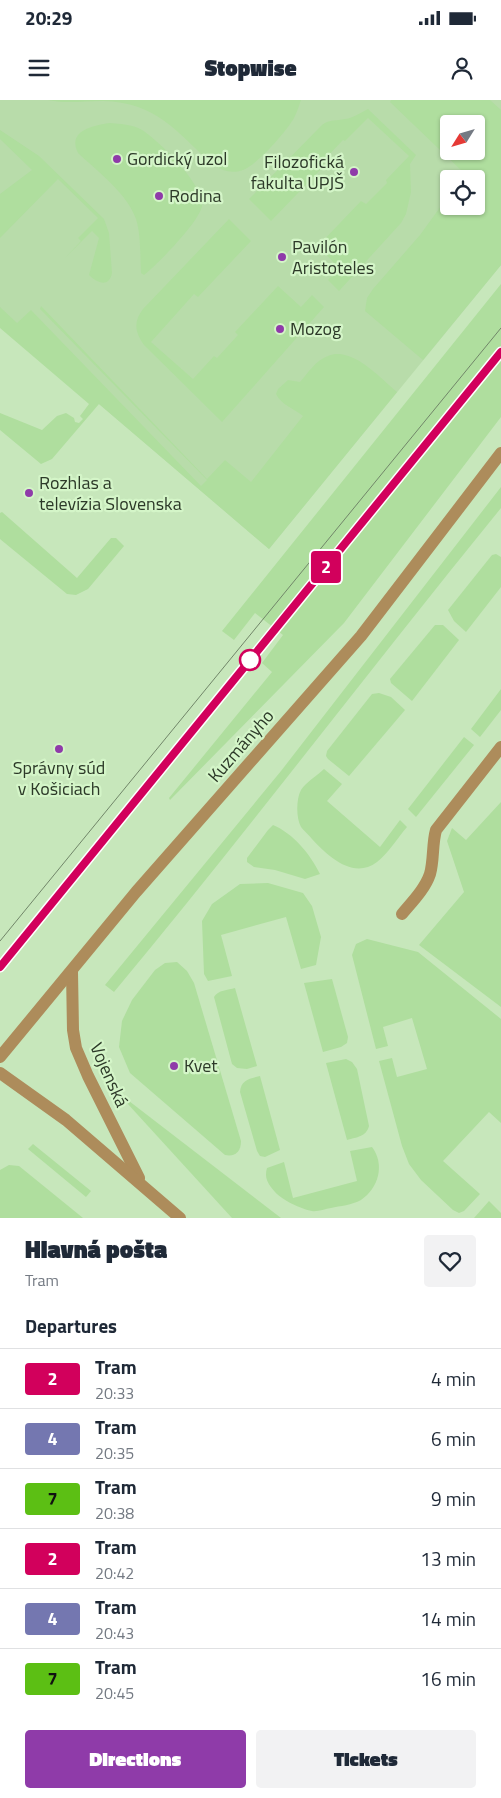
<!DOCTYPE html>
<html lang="en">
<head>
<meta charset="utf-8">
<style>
  body { margin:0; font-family:"Titillium Web",sans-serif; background:#f2f2f3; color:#1f2937; height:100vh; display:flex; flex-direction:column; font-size:19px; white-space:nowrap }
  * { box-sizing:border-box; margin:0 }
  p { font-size:16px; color:#747a83 }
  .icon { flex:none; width:28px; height:28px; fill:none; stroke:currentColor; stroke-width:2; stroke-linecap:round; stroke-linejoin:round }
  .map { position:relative; height:1118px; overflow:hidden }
  .details { display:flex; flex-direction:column; background:#fff; flex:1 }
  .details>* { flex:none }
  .badge { padding:0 10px; border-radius:4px; font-size:18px; line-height:32px }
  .needle { width:32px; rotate:233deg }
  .fabs { position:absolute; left:440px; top:15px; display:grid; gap:10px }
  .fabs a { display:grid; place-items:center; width:45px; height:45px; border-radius:5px; background:#fff; box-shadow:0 1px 4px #0004; font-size:25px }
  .map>.badge { position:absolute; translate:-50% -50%; box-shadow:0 0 0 2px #fff }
  h2 { padding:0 25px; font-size:19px; line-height:45px }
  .round { display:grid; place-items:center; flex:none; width:52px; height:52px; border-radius:5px; background:#f2f2f3 }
  .summary { display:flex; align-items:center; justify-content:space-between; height:85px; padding:0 25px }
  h1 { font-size:24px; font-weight:800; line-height:38px }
  .action { display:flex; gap:10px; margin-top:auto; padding:10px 25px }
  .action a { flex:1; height:58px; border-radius:5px; background:#8f3ba9; color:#fff; font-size:20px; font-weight:800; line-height:58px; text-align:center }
  .action a+a { background:#f2f2f3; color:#1f2937 }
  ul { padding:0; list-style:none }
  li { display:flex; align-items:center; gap:15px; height:60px; padding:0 25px; border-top:1px solid #e0e1e3 }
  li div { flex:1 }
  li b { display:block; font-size:19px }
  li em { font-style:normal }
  li .badge { min-width:55px; font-weight:700; text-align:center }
  .status { display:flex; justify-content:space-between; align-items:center; height:35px; padding:0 25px; background:#fff; direction:ltr }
  .status svg { height:14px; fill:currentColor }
  header { display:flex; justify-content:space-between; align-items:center; height:65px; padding:0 25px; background:#fff; font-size:22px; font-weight:800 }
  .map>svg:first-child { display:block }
  .built { fill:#b8dcaa; fill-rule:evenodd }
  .green { fill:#afde9e; fill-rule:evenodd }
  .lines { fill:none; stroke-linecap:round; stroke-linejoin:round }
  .minor { stroke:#ad8c5b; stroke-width:12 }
  .tram { stroke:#718669; stroke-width:1 }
  .line-casing { stroke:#fff; stroke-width:11 }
  .line { stroke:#d2005c; stroke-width:8 }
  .poi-dot { fill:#8f3ba9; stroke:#d4f5c8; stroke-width:2 }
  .stop-dot { fill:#fff; stroke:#d2005c; stroke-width:2.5 }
  .labels { text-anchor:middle; stroke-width:4.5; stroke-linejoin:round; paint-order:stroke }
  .poi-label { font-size:18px; fill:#2c3928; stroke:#d4f5c8; text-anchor:start }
  .street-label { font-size:18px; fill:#2c3928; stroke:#d4f5c8 }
</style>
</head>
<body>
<div class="status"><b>20:29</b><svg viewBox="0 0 49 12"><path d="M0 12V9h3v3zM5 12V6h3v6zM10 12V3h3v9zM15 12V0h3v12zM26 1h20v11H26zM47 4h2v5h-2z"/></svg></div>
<header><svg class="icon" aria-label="menu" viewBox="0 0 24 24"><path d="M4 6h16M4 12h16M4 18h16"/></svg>Stopwise<svg class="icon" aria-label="person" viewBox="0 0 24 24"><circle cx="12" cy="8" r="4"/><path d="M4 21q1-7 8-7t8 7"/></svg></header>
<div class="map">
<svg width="501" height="1118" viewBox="0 0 501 1118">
  <rect width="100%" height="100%" fill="#c7e7bb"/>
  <path class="built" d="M 0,0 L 501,0 L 501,165 L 269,449 L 99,304 L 0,223 ZM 449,24 L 476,24 L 476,51 L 449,51 ZM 449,79 L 476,79 L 476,106 L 449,106 Z"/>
  <g class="green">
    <path d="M 48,0 L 301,0 C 299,6 297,12 294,18 C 286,32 257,65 243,70 C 232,74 223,71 213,65 C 177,32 156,2 103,1 C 84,1 67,4 48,0 Z"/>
    <path d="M 391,0 L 490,0 L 501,10 L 501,165 L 423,260 L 365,211 L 367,198 L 373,189 L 420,135 L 449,95 L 449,106 L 476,106 L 476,79 L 458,79 L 462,71 L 390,2 ZM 449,24 L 476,24 L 476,51 L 449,51 Z"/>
    <path d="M 368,9 L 416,55 L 410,64 L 411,92 L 406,114 L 401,123 L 339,191 L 328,180 L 339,168 L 318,146 L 361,101 L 366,104 L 387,83 L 386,80 L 409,56 L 368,18 L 345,41 L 343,40 L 322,62 L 325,65 L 271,121 L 249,99 L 322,25 C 330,19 336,21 345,19 C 353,18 362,12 368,9 Z"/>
    <path d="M 109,23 C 120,24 132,24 142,30 C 159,41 204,84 202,106 C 200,121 157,165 144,175 L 141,173 C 140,156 141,135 136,119 C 127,93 97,71 78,53 C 67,31 92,26 109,23 Z"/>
    <path d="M 0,30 L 39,56 L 104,119 L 109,133 L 112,173 C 109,188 97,183 89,175 L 99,138 L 92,131 L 65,158 L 81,141 L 78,138 L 98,118 L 58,79 L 0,138 L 0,94 L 32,70 L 0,39 Z"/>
    <path d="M 229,119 L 251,141 L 198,197 L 194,194 L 151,242 L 193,279 L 214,256 L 217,258 L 238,235 L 235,232 L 278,186 L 301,207 L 312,195 L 324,207 L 222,322 L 144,245 C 135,232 133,222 143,209 Z"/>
    <path d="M 501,184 L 501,317 L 344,523 L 170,700 L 169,698 L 272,572 L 262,563 L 283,535 L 255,513 L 234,540 L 222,531 Z"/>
    <path d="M 41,206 L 207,379 L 225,360 L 251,382 L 303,316 C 295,309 281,305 276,294 L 278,289 L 288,280 L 300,282 C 308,273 316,260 328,256 C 352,246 380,278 397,292 L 269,449 L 99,304 L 52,359 L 41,364 L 0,330 L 0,313 L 42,330 L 57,316 L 66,313 L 74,318 L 75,322 L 79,323 L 83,319 L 80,316 L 89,304 L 0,228 L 0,207 L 17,223 L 31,210 L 201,386 L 207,380 L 40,209 Z"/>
    <path d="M 501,387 L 501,408 C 371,568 246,733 114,892 L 105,885 L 281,671 Z"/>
    <path d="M 2,412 L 77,478 L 111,438 L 116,438 L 124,446 L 88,489 L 76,495 L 67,494 L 0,439 L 0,413 Z"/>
    <path d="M 496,454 L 501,457 L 501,487 L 466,532 L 454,521 L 448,510 L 492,455 Z"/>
    <path d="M 435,525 L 443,525 L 459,540 L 412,601 L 391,583 L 390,579 Z"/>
    <path d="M 501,589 L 501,610 L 480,637 L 471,629 Z"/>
    <path d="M 379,593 L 391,597 L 405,610 L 349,676 L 328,659 L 326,656 L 327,651 L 372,594 Z"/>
    <path d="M 464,637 L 474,645 L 416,717 L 408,709 Z"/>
    <path d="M 324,669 L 342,684 L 327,701 L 380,747 L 400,720 L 407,727 C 399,736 387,755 377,762 C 353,780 328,756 312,739 C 309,735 304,731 301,727 C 296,718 296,699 301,690 C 306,682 318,675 324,669 Z"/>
    <path d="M 501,702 L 501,907 L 419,845 L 464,792 L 447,741 L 452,728 L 466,740 Z"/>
    <path d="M 273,725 C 294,734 310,754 320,774 L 305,779 L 275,770 L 254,767 L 247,762 L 247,758 L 268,730 Z"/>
    <path d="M 268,783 L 303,793 L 312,806 L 321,837 L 316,865 L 301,869 L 286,817 L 221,835 L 232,876 L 208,881 L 204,874 L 202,821 L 212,804 L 240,784 Z"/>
    <path d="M 367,839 L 418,852 L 501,919 L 501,1023 L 489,1012 L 443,1061 L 480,1094 L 464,1111 L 459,1113 L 453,1110 L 421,1080 L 409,1064 L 402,1046 L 379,961 L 392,958 L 397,977 L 427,969 L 412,918 L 383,927 L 388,946 L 376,949 L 352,855 L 356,844 Z"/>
    <path d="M 177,862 L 187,871 L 194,883 L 241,1041 C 241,1052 235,1057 225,1055 L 130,973 L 119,947 L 122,921 L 132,900 L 155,870 L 165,863 Z"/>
    <path d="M 332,879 L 348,937 L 347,943 L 341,947 L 323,952 L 304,883 Z"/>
    <path d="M 235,888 L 257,966 L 247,969 L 237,968 L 232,964 L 214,897 C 218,890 228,890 235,888 Z"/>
    <path d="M 346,959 L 352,962 L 357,969 L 369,1026 C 366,1037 357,1037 347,1040 L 326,963 Z"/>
    <path d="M 260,976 L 280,1050 L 265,1057 L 260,1056 L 257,1051 L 240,992 C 241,980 249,979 260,976 Z"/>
    <path d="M 116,991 L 281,1118 L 232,1118 Z"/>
    <path d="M 33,1044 L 91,1091 L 86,1097 L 28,1049 Z"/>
    <path d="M 372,1047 C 385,1064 379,1088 361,1100 C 352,1105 340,1106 331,1108 C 325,1109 317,1112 312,1111 C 301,1109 282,1100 275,1092 C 268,1084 264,1078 267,1068 L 284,1062 L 293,1098 L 357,1081 L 350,1051 Z"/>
    <path d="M 9,1065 L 19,1066 L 83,1118 L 0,1118 L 0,1070 Z"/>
    <path d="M 489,1101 L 501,1113 L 501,1118 L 474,1118 Z"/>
  </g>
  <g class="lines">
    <g class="minor">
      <path d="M 402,814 C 412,802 425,789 430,774 C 434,760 432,744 436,730 L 501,647"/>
      <path d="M 72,872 L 73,930 L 76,948 L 88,976 L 139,1078"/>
      <path d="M 0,957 L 136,792 L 361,536 L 501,353"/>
      <path d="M 0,973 L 66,1020 L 180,1118"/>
    </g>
    <g class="tram">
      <path d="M 0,841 L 501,228"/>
      <path d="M 0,867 L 501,252"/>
    </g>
  </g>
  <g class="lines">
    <g class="line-casing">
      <path id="line" d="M 0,867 L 501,252"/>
    </g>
    <use href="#line" class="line"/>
  </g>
  <g class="poi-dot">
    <circle cx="117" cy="59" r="5"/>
    <circle cx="354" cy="72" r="5"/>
    <circle cx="159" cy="96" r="5"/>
    <circle cx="282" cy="157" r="5"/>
    <circle cx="280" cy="229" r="5"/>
    <circle cx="29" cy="393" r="5"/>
    <circle cx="59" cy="649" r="5"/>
    <circle cx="174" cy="966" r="5"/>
  </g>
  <circle class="stop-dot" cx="250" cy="560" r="10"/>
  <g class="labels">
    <g class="poi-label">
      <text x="127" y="65">Gordický uzol</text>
      <text x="344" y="68" text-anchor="end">Filozofická<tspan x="344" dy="21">fakulta UPJŠ</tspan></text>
      <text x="169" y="102">Rodina</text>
      <text x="292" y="153">Pavilón<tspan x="292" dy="21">Aristoteles</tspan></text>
      <text x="290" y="235">Mozog</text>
      <text x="39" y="389">Rozhlas a<tspan x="39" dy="21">televízia Slovenska</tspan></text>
      <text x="59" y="674" text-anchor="middle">Správny súd<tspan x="59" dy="21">v Košiciach</tspan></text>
      <text x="184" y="972">Kvet</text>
    </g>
    <g class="street-label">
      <text transform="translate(241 646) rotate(-49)" y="6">Kuzmányho</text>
      <text transform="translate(109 975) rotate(66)" y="6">Vojenská</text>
    </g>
  </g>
</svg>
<div class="fabs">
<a><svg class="needle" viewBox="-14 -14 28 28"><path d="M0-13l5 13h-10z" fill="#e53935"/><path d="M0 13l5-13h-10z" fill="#747a83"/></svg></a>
<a><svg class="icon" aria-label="locate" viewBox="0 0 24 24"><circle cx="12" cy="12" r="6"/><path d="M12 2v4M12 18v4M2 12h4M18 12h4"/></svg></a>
</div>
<b class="badge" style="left:326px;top:467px;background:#d2005c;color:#fff">2</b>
</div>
<section class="details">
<div class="summary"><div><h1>Hlavná pošta</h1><p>Tram</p></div><a class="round"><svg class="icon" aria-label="heart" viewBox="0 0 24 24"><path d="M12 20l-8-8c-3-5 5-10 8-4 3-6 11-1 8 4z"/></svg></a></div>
<h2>Departures</h2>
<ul>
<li><span class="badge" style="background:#d2005c;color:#fff">2</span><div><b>Tram</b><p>20:33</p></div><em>4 min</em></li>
<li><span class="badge" style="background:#7477b0;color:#fff">4</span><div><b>Tram</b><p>20:35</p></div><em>6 min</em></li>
<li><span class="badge" style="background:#5cbf14;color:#111">7</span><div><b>Tram</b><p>20:38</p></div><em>9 min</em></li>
<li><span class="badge" style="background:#d2005c;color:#fff">2</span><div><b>Tram</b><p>20:42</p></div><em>13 min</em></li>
<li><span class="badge" style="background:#7477b0;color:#fff">4</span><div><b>Tram</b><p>20:43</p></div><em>14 min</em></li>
<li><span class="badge" style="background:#5cbf14;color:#111">7</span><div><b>Tram</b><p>20:45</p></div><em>16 min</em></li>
</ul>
<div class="action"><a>Directions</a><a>Tickets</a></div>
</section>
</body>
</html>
